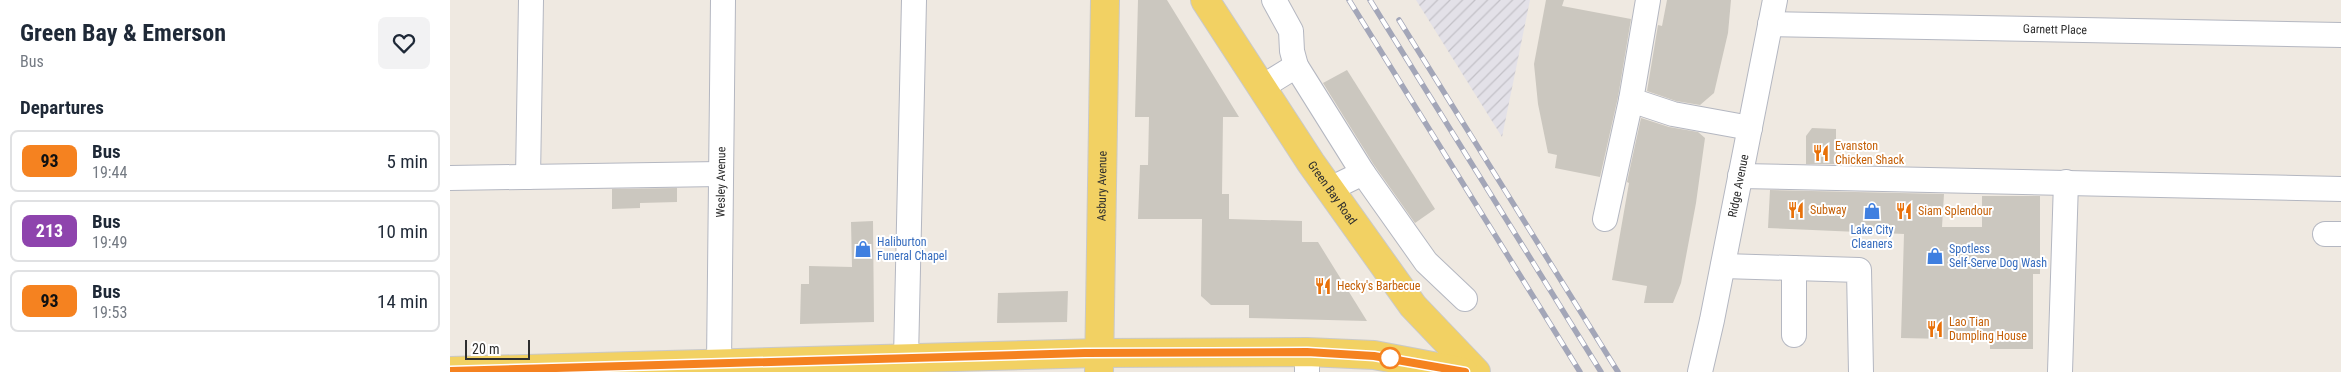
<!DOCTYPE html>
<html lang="en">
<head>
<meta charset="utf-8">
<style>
  body { margin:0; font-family:"Roboto Condensed",sans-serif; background:#f2f2f3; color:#1f2937; height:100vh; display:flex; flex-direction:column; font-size:19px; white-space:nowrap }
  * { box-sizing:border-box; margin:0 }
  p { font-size:16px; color:#747a83 }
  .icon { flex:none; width:28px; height:28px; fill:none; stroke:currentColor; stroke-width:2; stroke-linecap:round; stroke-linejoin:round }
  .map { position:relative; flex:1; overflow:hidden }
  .drawer { display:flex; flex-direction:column; background:#fff; width:450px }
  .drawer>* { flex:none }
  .badge { padding:0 10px; border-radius:8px; font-size:18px; line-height:32px }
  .scale { position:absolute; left:15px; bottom:12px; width:65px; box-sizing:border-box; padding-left:5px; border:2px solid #2e2e2e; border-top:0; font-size:14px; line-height:18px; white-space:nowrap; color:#2e2e2e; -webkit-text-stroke:4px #fff; paint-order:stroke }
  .map>.badge { position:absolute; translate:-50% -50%; box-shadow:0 0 0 2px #fff }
  h2 { padding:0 20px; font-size:19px; line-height:45px }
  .round { display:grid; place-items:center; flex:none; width:52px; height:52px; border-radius:8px; background:#f2f2f3 }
  .headline { display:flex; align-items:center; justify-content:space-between; height:85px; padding:0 20px }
  h1 { font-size:24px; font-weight:700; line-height:38px }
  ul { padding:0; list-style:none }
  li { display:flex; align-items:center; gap:15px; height:62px; margin:0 10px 8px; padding:0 10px; border:2px solid #e0e1e3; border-radius:8px }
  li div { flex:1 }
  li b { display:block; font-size:19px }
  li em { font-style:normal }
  li .badge { min-width:55px; font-weight:700; text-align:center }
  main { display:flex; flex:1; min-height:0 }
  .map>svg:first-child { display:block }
  .industrial { fill:url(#industrial-furrows) }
  .building { fill:#cbc7bf }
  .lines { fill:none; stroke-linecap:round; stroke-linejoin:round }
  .minor-casing { stroke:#b4b7c1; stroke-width:26 }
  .major-casing { stroke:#c9c9c9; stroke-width:30 }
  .minor { stroke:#fff; stroke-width:24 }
  .major { stroke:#f2d163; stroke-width:28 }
  .rail-casing { stroke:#a3a6b8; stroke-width:5.5 }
  .rail { stroke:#fff; stroke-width:4; stroke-dasharray:11; stroke-linecap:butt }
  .line-casing { stroke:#fff; stroke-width:11 }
  .line { stroke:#f58220; stroke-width:8 }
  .stop-dot { fill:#fff; stroke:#f58220; stroke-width:2.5 }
  .labels { text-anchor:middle; stroke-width:4; stroke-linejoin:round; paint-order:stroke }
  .street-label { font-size:12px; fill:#2e2e2e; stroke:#fff }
  .food-label { font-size:12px; fill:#c56008; stroke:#fff; text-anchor:start }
  .shop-label { font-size:12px; fill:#366cbe; stroke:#fff; text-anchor:start }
</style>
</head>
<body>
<main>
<section class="drawer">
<div class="headline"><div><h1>Green Bay &amp; Emerson</h1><p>Bus</p></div><a class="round"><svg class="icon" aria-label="heart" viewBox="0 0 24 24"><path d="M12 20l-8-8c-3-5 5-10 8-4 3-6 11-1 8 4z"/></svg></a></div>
<h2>Departures</h2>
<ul>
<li><span class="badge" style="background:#f58220;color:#111">93</span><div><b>Bus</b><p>19:44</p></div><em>5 min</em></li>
<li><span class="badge" style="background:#8e44ad;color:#fff">213</span><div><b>Bus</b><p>19:49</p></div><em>10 min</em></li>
<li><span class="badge" style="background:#f58220;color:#111">93</span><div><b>Bus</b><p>19:53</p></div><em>14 min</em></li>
</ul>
</section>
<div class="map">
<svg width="1891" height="372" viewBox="0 0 1891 372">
  <defs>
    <pattern id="industrial-furrows" width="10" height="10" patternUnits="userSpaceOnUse" patternTransform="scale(1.25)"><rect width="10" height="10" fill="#e3e1e8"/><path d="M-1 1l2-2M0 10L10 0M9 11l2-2" fill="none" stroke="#c3c1c7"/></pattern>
  </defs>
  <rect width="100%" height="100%" fill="#efe9e1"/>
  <path class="industrial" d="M 966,0 L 1080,0 L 1052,137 Z"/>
  <g class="building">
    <path d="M 688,0 L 717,0 L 789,117 L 773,117 L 772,194 L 779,194 L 779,219 L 852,221 L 852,242 L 868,242 L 917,321 L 799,318 L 799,305 L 761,305 L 751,296 L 752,219 L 688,219 L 690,165 L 698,165 L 699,117 L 685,117 Z"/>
    <path d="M 1096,0 L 1114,0 L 1112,6 L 1181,19 L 1168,97 L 1150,177 L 1105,168 L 1107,155 L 1098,153 L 1088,104 L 1084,64 Z"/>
    <path d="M 1217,0 L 1281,0 L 1278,33 L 1264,93 L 1250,105 L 1226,101 L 1197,91 L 1208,25 L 1212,26 Z"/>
    <path d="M 897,70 L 985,209 L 965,223 L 924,165 L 873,83 Z"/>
    <path d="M 1191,118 L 1219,127 L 1248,132 L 1255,138 L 1246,203 L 1231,283 L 1223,303 L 1194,303 L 1197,286 L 1162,280 L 1179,183 L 1177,182 Z"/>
    <path d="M 1362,128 L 1386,129 L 1386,164 L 1356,164 L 1356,136 Z"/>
    <path d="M 227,188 L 227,202 L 190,203 L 190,208 L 162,209 L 162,189 Z"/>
    <path d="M 1320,190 L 1494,194 L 1492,227 L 1532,227 L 1532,196 L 1590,196 L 1590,274 L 1583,274 L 1583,349 L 1540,349 L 1540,340 L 1451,338 L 1454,234 L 1318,228 Z"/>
    <path d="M 423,221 L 424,322 L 350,324 L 351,284 L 359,284 L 359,266 L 402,267 L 401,222 Z"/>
    <path d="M 618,291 L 617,322 L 547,323 L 548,293 Z"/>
  </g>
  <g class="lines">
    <g class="minor-casing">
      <g id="minor">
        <path d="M 1198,0 L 1181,100 L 1223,114 L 1300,128"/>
        <path id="s1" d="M 1320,24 L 1891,35"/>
        <path d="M 846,66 L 913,173 L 976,262 L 1015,299"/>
        <path d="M 812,87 L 846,66 L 842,51 L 841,31 L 824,0"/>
        <path d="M 1290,176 L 1891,189"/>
        <path d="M 78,177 L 81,0"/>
        <path d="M 0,178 L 270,174"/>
        <path d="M 880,189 L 913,173"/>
        <path d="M 1155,219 L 1181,100"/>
        <path d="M 1875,234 L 1891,234"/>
        <path d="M 1273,266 L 1409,270 L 1411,372"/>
        <path d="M 1344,335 L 1344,268"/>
        <path d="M 857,352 L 857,372"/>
        <path d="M 456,358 L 464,0"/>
        <path id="s2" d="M 269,364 L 273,0"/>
        <path id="s3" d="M 1250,372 L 1262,320 L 1325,0"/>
        <path d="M 1610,372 L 1616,182"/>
      </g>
    </g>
    <g class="major-casing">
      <g id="major">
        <path id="s4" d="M 755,0 L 861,163 L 963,306 L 1026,372"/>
        <path d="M 0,371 L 649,353 L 857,352 L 924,355 L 1014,372"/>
        <path id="s5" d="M 649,372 L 655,0"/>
      </g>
    </g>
    <use href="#minor" class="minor"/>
    <use href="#major" class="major"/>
    <g class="rail-casing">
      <g id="rail">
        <path d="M 899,0 L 1130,372"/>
        <path d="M 920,0 L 1151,372"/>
        <path d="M 949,20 L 1168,372"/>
      </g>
    </g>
    <use href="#rail" class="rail"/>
  </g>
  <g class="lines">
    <g class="line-casing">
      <path id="line" d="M 0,371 L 635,353 L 857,352 L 924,356 L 1015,372"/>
    </g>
    <use href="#line" class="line"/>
  </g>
  <defs>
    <g id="restaurant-bare" transform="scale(1.35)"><path d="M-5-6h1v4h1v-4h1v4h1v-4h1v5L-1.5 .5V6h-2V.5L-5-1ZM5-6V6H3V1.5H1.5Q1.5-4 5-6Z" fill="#e8710a" stroke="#fff" stroke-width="2.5" paint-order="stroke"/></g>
    <g id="shop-bare" transform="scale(1.35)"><path d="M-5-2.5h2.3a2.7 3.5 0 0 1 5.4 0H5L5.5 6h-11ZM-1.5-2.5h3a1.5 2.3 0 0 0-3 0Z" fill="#3f7fe0" stroke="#fff" stroke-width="2.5" paint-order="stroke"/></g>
  </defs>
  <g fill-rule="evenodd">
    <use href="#restaurant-bare" x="1371" y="153"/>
    <use href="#restaurant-bare" x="1346" y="210"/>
    <use href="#shop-bare" x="1422" y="211"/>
    <use href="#restaurant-bare" x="1454" y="211"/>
    <use href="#shop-bare" x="413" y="249"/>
    <use href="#shop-bare" x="1485" y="256"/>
    <use href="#restaurant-bare" x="873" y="286"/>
    <use href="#restaurant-bare" x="1485" y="329"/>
  </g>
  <circle class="stop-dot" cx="940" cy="358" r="10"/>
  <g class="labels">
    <g class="street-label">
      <text dy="4" stroke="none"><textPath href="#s1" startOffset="285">Garnett Place</textPath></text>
      <text dy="4" stroke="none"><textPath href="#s2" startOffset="182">Wesley Avenue</textPath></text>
      <text dy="4" stroke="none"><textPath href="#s5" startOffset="186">Asbury Avenue</textPath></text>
      <text dy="4" stroke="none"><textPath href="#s3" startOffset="190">Ridge Avenue</textPath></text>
      <text dy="4" stroke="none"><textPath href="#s4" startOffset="231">Green Bay Road</textPath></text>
    </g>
    <g class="food-label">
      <text x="1385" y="150">Evanston<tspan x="1385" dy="14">Chicken Shack</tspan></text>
      <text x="1360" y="214">Subway</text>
      <text x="1468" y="215">Siam Splendour</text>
      <text x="887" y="290">Hecky's Barbecue</text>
      <text x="1499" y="326">Lao Tian<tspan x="1499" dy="14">Dumpling House</tspan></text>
    </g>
    <g class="shop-label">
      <text x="1422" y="234" text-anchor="middle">Lake City<tspan x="1422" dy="14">Cleaners</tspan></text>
      <text x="427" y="246">Haliburton<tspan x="427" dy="14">Funeral Chapel</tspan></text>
      <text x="1499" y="253">Spotless<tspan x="1499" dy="14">Self-Serve Dog Wash</tspan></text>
    </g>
  </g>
</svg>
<div class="scale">20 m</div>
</div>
</main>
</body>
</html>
